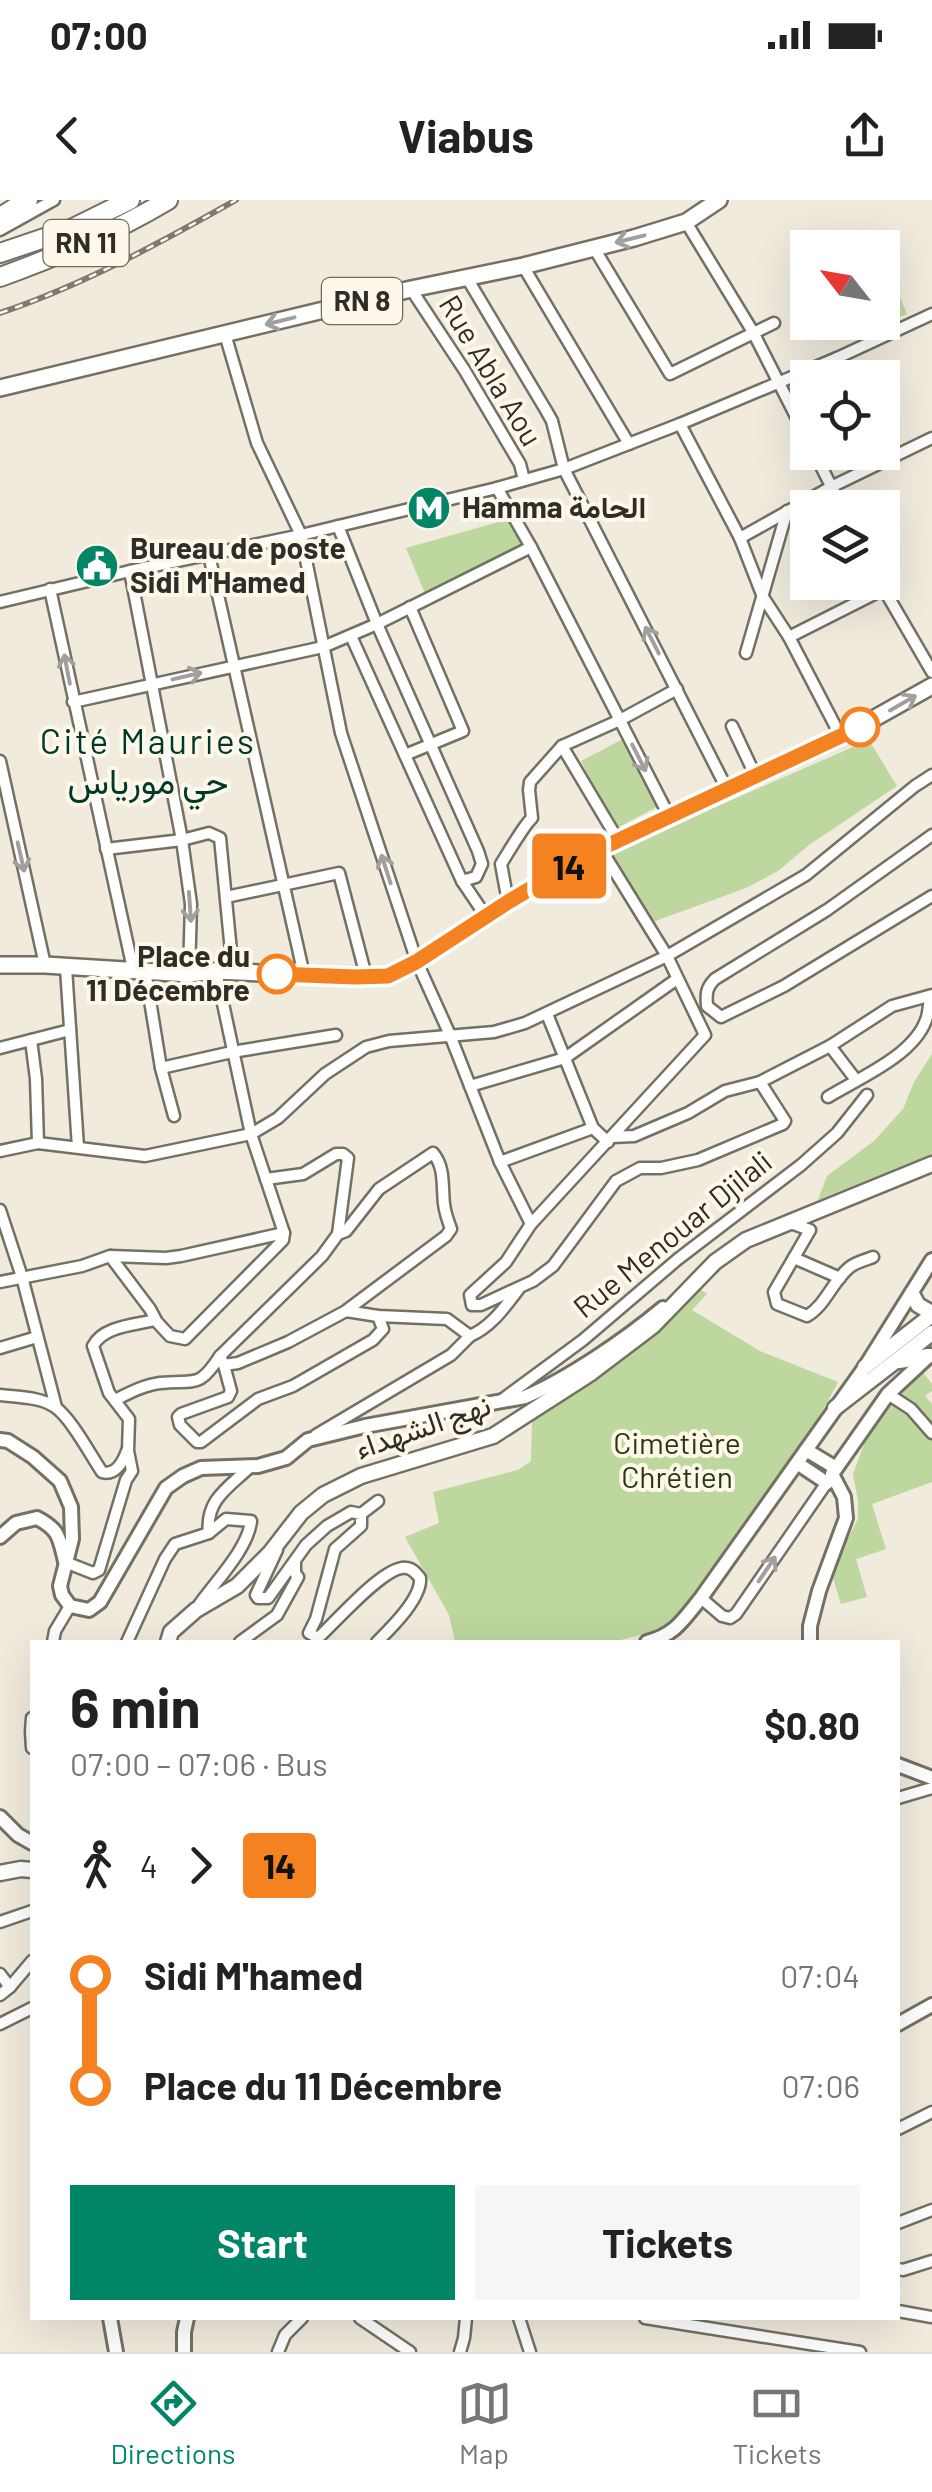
<!DOCTYPE html>
<html lang="en">
<head>
<meta charset="utf-8">
<style>
  body { margin:0; font-family:Barlow,Vazirmatn,sans-serif; background:#f6f6f6; color:#222; height:100vh; display:flex; flex-direction:column; font-size:38px; white-space:nowrap }
  * { box-sizing:border-box; margin:0 }
  p { font-size:32px; color:#767676 }
  .icon { flex:none; width:55px; height:55px; fill:none; stroke:currentColor; stroke-width:2; stroke-linecap:round; stroke-linejoin:round }
  .map { position:relative; flex:1; overflow:hidden }
  .panel { position:absolute; left:30px; top:1440px; width:870px; height:680px; display:flex; flex-direction:column; background:#fff; border-radius:0px; box-shadow:0 10px 40px #0002 }
  .panel>* { flex:none }
  .badge { padding:0 20px; border-radius:8px; font-size:35px; line-height:65px }
  .needle { width:65px; rotate:301deg }
  .buttons { position:absolute; left:790px; top:30px; display:grid; gap:20px }
  .buttons a { display:grid; place-items:center; width:110px; height:110px; border-radius:0px; background:#fff; box-shadow:0 10px 40px #0002; font-size:50px }
  .map>.badge { position:absolute; translate:-50% -50%; box-shadow:0 0 0 5px #fff }
  .legs { display:flex; align-items:center; gap:15px; height:110px; padding:0 40px; font-size:32px }
  .legs p { margin-inline-start:auto }
  .summary { display:flex; align-items:center; justify-content:space-between; height:170px; padding:0 40px }
  h1 { font-size:55px; font-weight:700; line-height:75px }
  .cta { display:flex; gap:20px; margin-top:auto; padding:20px 40px }
  .cta a { flex:1; height:115px; border-radius:0px; background:#018567; color:#fff; font-size:40px; font-weight:700; line-height:115px; text-align:center }
  .cta a+a { background:#f6f6f6; color:#222 }
  ul { padding:0 40px; list-style:none }
  li { display:flex; align-items:center; gap:35px; height:110px; font-size:38px }
  li i { display:grid; place-items:center; width:15px; height:100%; margin:0 12px; background:currentColor }
  li i::after { content:''; width:25px; height:25px; margin:-12px; border:8px solid; border-radius:50%; background:#fff }
  li p { margin-inline-start:auto }
  li:first-child i { background:linear-gradient(#0000 50%,currentColor 0) }
  li:last-child i { background:linear-gradient(currentColor 50%,#0000 0) }
  .status { display:flex; justify-content:space-between; align-items:center; height:70px; padding:0 50px; background:#fff; direction:ltr }
  .status svg { height:28px; fill:currentColor }
  header { display:flex; justify-content:space-between; align-items:center; height:130px; padding:0 40px; background:#fff; font-size:45px; font-weight:700 }
  .menu { display:flex; justify-content:space-around; align-items:center; height:140px; border-top:2px solid #e0e0e0; background:#fff; font-size:28px; color:#767676 }
  .menu a { display:grid; justify-items:center; gap:5px }
  .menu .active { color:#018567 }
  .map>svg:first-child { display:block }
  .green { fill:#bed79e }
  .lines { fill:none; stroke-linecap:round; stroke-linejoin:round }
  .minor-casing { stroke:#747063; stroke-width:15 }
  .tertiary-casing { stroke:#747063; stroke-width:18 }
  .secondary-casing { stroke:#747063; stroke-width:19 }
  .primary-casing { stroke:#747063; stroke-width:20 }
  .motorway-casing { stroke:#747063; stroke-width:22 }
  .minor { stroke:#fff; stroke-width:10 }
  .tertiary { stroke:#fff; stroke-width:12 }
  .secondary { stroke:#fff; stroke-width:14 }
  .primary { stroke:#fff; stroke-width:15 }
  .motorway { stroke:#fff; stroke-width:18 }
  .rail-casing { stroke:#7d7a71; stroke-width:6 }
  .rail { stroke:#fef8ea; stroke-width:2.5; stroke-dasharray:8; stroke-linecap:butt }
  .oneway { stroke:#a1a09e }
  .line-1-casing { stroke:#fff; stroke-width:22 }
  .line-1 { stroke:#f58220; stroke-width:15 }
  .stop-1-dot { fill:#fff; stroke:#f58220; stroke-width:5 }
  .labels { text-anchor:middle; stroke-width:8; stroke-linejoin:round; paint-order:stroke }
  .shield { fill:#fef8ea; stroke:#6d6a62; stroke-width:2.5 }
  .shield-label { font-size:28px; font-weight:bold; fill:#2f2d28 }
  .street-label { font-size:30px; fill:#2f2d28; stroke:#fef8ea }
  .poi-label { font-size:30px; font-weight:bold; fill:#2f2d28; stroke:#fef8ea; text-anchor:start }
  .stop-label { font-size:30px; font-weight:bold; fill:#2f2d28; stroke:#fef8ea; text-anchor:end }
  .park-label { font-size:30px; fill:#293811; stroke:#fef8ea }
  .quarter-label { font-size:35px; letter-spacing:2.5px; fill:#00382a; stroke:#fef8ea }
</style>
</head>
<body>
<div class="status"><b>07:00</b><svg viewBox="0 0 49 12"><path d="M0 12V9h3v3zM5 12V6h3v6zM10 12V3h3v9zM15 12V0h3v12zM26 1h20v11H26zM47 4h2v5h-2z"/></svg></div>
<header><svg class="icon" aria-label="back" viewBox="0 0 24 24"><path d="M15 5l-7 7 7 7"/></svg>Viabus<svg class="icon" aria-label="share" viewBox="0 0 24 24"><path d="M12 15V3M7 8l5-5 5 5M5 13v7h14v-7"/></svg></header>
<div class="map">
<svg width="932" height="2152" viewBox="0 0 932 2152">
  <rect width="100%" height="100%" fill="#f0ebdd"/>
  <g class="green">
    <path d="M 887,66 L 907,114 L 877,126 L 876,123 L 882,122 L 883,68 Z"/>
    <path d="M 509,319 L 523,345 L 426,396 L 406,348 Z"/>
    <path d="M 623,539 L 659,606 L 615,629 L 581,561 Z"/>
    <path d="M 869,540 L 897,586 L 809,645 L 778,671 L 746,688 L 650,723 L 609,656 L 665,629 Z"/>
    <path d="M 932,854 L 932,954 L 818,1000 L 827,976 L 874,941 L 903,909 L 914,882 Z"/>
    <path d="M 698,1088 L 707,1094 L 692,1110 L 760,1151 L 838,1182 L 811,1233 L 683,1414 L 665,1429 L 612,1442 L 455,1442 L 449,1415 L 405,1337 L 439,1323 L 433,1292 L 518,1270 L 531,1261 L 532,1221 L 602,1171 Z"/>
    <path d="M 922,1171 L 932,1184 L 932,1191 L 925,1196 L 932,1204 L 932,1282 L 872,1304 L 886,1349 L 856,1359 L 867,1397 L 841,1404 L 831,1371 L 858,1319 L 858,1301 L 853,1274 L 871,1225 Z"/>
  </g>
  <g class="lines">
    <g class="minor-casing">
      <g id="minor">
        <path d="M 686,22 L 753,132 L 808,240"/>
        <path d="M 0,30 L 54,0"/>
        <path d="M 594,48 L 670,174 L 774,123"/>
        <path d="M 523,66 L 629,244"/>
        <path d="M 467,78 L 547,212 L 552,221 L 564,269 L 727,589"/>
        <path d="M 411,89 L 465,171 L 520,264 L 524,280"/>
        <path d="M 225,134 L 257,243 L 301,335 L 341,533 L 417,762 L 450,835 L 500,962 L 531,1024"/>
        <path d="M 837,158 L 847,178"/>
        <path d="M 680,224 L 740,338 L 763,397 L 789,437 L 841,537"/>
        <path d="M 882,245 L 890,259"/>
        <path d="M 814,252 L 842,308"/>
        <path d="M 497,288 L 531,347 L 669,616"/>
        <path d="M 338,326 L 377,424 L 478,651 L 482,664 L 476,677 L 462,681"/>
        <path d="M 740,338 L 831,287 L 932,238"/>
        <path d="M 209,355 L 304,775"/>
        <path d="M 130,371 L 182,640 L 191,704 L 189,774"/>
        <path d="M 882,386 L 932,472"/>
        <path d="M 50,389 L 133,769"/>
        <path d="M 0,402 L 130,371 L 301,335 L 497,288 L 564,269 L 680,224 L 837,158 L 932,114"/>
        <path d="M 351,436 L 462,681 L 487,718"/>
        <path d="M 789,437 L 884,389"/>
        <path d="M 746,453 L 787,311"/>
        <path d="M 73,502 L 323,447 L 377,424 L 531,347"/>
        <path d="M 732,526 L 756,577"/>
        <path d="M 562,546 L 618,640"/>
        <path d="M 405,555 L 463,531 L 410,407"/>
        <path d="M 0,561 L 45,765"/>
        <path d="M 932,635 L 827,710 L 715,779 C 706,788 706,794 707,806 L 721,817 L 784,786 L 932,696"/>
        <path d="M 106,649 L 182,640 L 209,633 L 220,638 L 233,772"/>
        <path d="M 601,649 L 667,756 L 705,835 L 531,1024 L 506,1062 L 470,1095 L 472,1105 L 481,1105 L 533,1081 L 553,1066 L 616,981 L 640,968 L 661,968 L 698,960 L 783,924 L 785,921 L 760,882 L 725,891 L 688,913 L 634,936 L 612,937"/>
        <path d="M 226,697 L 339,673 L 366,776"/>
        <path d="M 508,702 L 501,664 C 508,653 524,625 532,618 L 529,590 L 530,582 L 562,546 L 620,520 L 677,489"/>
        <path d="M 66,768 L 78,947"/>
        <path d="M 145,770 L 161,868 L 174,916"/>
        <path d="M 547,814 L 593,928 L 608,942"/>
        <path d="M 31,840 L 36,879 L 38,943"/>
        <path d="M 830,846 L 856,880"/>
        <path d="M 0,848 L 70,830"/>
        <path d="M 161,868 L 232,852 L 336,835"/>
        <path d="M 760,882 L 830,846 L 892,806 L 932,795"/>
        <path d="M 470,886 L 565,858 L 677,779"/>
        <path d="M 828,897 C 859,878 913,856 926,820 C 929,813 929,803 930,796"/>
        <path d="M 0,951 L 38,943 L 145,956 L 251,934 L 278,918 L 325,874 L 366,847 L 389,841 L 494,832 L 525,823 L 667,756 L 806,675 L 915,586 L 932,575"/>
        <path d="M 500,962 L 593,928"/>
        <path d="M 0,1010 L 22,1077 L 56,1207"/>
        <path d="M 788,1022 L 810,1030 L 774,1092 L 777,1104 L 807,1116 C 826,1105 833,1080 850,1067 C 856,1062 866,1060 873,1057"/>
        <path d="M 338,1034 L 346,1031 L 379,989 L 433,953 C 445,967 442,986 444,1004 C 445,1012 448,1021 451,1029 L 446,1036 L 347,1110"/>
        <path d="M 110,1056 L 150,1109 L 157,1122 L 170,1136 L 185,1139 L 283,1040 L 284,1033 L 251,934 L 216,771"/>
        <path d="M 794,1058 L 840,1078"/>
        <path d="M 0,1082 L 82,1066 L 110,1056 L 166,1058 L 181,1056 L 284,1033"/>
        <path d="M 470,1136 C 491,1127 504,1108 518,1090"/>
        <path d="M 0,1148 L 37,1137"/>
        <path d="M 220,1156 L 224,1165 L 238,1163 L 288,1142 L 346,1111 L 378,1116 L 447,1119 L 470,1136 L 451,1155 L 316,1235"/>
        <path d="M 224,1165 L 231,1191 L 228,1197 L 181,1214 L 178,1217 L 180,1225 L 197,1242 L 201,1242 L 258,1199 L 293,1186 L 373,1140 L 383,1129 L 378,1116"/>
        <path d="M 888,1194 L 911,1209 L 932,1233"/>
        <path d="M 0,1195 C 17,1197 41,1197 55,1207 C 71,1218 90,1254 102,1272 C 115,1276 123,1262 127,1251"/>
        <path d="M 503,1199 L 583,1140 L 678,1059 L 801,965 L 837,933 L 867,895"/>
        <path d="M 115,1200 C 129,1193 144,1185 160,1183 C 195,1179 198,1190 220,1156 L 322,1056 L 338,1034 L 348,958 L 343,954 L 336,954 L 303,974 L 266,979"/>
        <path d="M 361,1314 L 378,1301"/>
        <path d="M 209,1333 C 205,1300 229,1287 250,1267"/>
        <path d="M 277,1350 L 256,1395 L 258,1398 L 268,1398 L 306,1345 L 327,1326 L 351,1312 L 361,1314 L 361,1326 L 335,1349 L 316,1419 L 309,1433 L 318,1438 C 335,1423 386,1363 407,1368 C 413,1369 416,1373 420,1378 C 422,1398 391,1428 377,1442"/>
        <path d="M 65,1362 L 93,1373 L 99,1370 L 126,1280 L 132,1271 L 128,1251 L 129,1219 L 109,1193 L 93,1146 C 103,1126 135,1125 155,1120"/>
        <path d="M 701,1398 L 722,1416 L 730,1418 L 736,1414 L 830,1278"/>
        <path d="M 53,1442 L 55,1431 L 70,1406"/>
        <path d="M 127,1442 L 165,1359 L 175,1344 L 209,1333 L 226,1319 L 251,1321 C 248,1349 215,1382 199,1405"/>
        <path d="M 240,1442 L 277,1415 L 298,1377 L 295,1373 L 295,1363"/>
        <path d="M 32,1518 L 31,1531 L 32,1548"/>
        <path d="M 898,1598 L 932,1588"/>
        <path d="M 0,1722 L 32,1711"/>
        <path d="M 0,1774 L 10,1787"/>
        <path d="M 0,1795 L 10,1787 L 32,1761"/>
        <path d="M 0,1824 L 32,1808"/>
        <path d="M 898,1929 L 932,1912"/>
        <path d="M 898,2023 L 932,2010"/>
        <path d="M 898,2069 L 903,2070 L 932,2061"/>
        <path d="M 898,2111 L 932,2117"/>
        <path d="M 360,2118 L 410,2152"/>
        <path d="M 519,2118 L 530,2152"/>
        <path d="M 645,2118 L 860,2152"/>
        <path d="M 278,2152 L 285,2135 L 302,2118"/>
        <path d="M 460,2152 L 464,2138 L 466,2118"/>
      </g>
    </g>
    <g class="tertiary-casing">
      <g id="tertiary">
        <path d="M 0,1240 L 8,1241 L 33,1257 L 60,1281 L 71,1307 L 72,1339 L 60,1386 L 62,1395 L 70,1406 L 89,1410 L 100,1402 L 166,1288 L 183,1276 L 201,1268 L 258,1266 L 286,1258 L 308,1240 L 365,1226 L 525,1197 C 569,1178 626,1139 663,1108"/>
        <path d="M 806,1250 L 836,1268"/>
        <path d="M 797,1263 L 827,1283"/>
        <path d="M 0,1337 L 16,1323 L 37,1318 C 60,1330 59,1338 65,1361"/>
        <path d="M 647,1442 C 675,1435 683,1420 701,1398 L 865,1167 L 932,1060"/>
        <path d="M 810,1442 L 810,1426 L 819,1391 L 846,1318 L 844,1297 L 832,1274 L 888,1194 L 930,1155"/>
        <path d="M 898,1565 L 932,1578"/>
        <path d="M 0,1617 L 18,1635 L 32,1643"/>
        <path d="M 898,1824 L 932,1805"/>
        <path d="M 110,2118 L 116,2152"/>
        <path d="M 184,2152 L 184,2132 L 187,2118"/>
      </g>
    </g>
    <g class="secondary-casing">
      <g id="secondary">
        <path d="M 912,1094 L 918,1105 L 932,1113"/>
        <path d="M 899,1161 L 928,1156"/>
        <path d="M 865,1167 L 932,1115"/>
        <path d="M 835,1208 L 932,1133"/>
        <path d="M 168,1442 L 171,1432 L 196,1410 L 237,1386 L 270,1353 L 301,1313 L 323,1295 L 361,1276 L 493,1236 L 591,1173 L 653,1126 L 715,1062 L 746,1040 L 932,964"/>
        <path d="M 0,1673 L 21,1669 L 32,1670"/>
      </g>
    </g>
    <g class="primary-casing">
      <g id="primary">
        <path d="M 0,188 L 411,89 L 523,66 L 634,38 L 686,22 L 719,0"/>
        <path d="M 0,765 L 45,765 L 189,774 L 216,771 L 355,777 L 388,776 L 417,762 L 508,702 L 585,656 L 841,537 L 932,486"/>
      </g>
    </g>
    <g class="motorway-casing">
      <g id="motorway">
        <path d="M 0,17 L 28,0"/>
        <path d="M 0,53 L 71,29 L 130,0"/>
        <path d="M 0,77 C 58,56 115,32 168,0"/>
      </g>
    </g>
    <use href="#minor" class="minor"/>
    <use href="#tertiary" class="tertiary"/>
    <use href="#secondary" class="secondary"/>
    <use href="#primary" class="primary"/>
    <use href="#motorway" class="motorway"/>
    <g class="rail-casing">
      <path id="rail" d="M 0,113 C 83,85 160,43 236,0"/>
    </g>
    <use href="#rail" class="rail"/>
  </g>
  <defs><path id="oneway-shaft" d="M-6 0H5M1.5-3L5.5 0L1.5 3" fill="none" stroke-width="1.6" stroke-linecap="round" stroke-linejoin="round" transform="scale(2.5)"/></defs>
  <g class="oneway">
    <use href="#oneway-shaft" transform="translate(630 39) rotate(166)"/>
    <use href="#oneway-shaft" transform="translate(280 121) rotate(166)"/>
    <use href="#oneway-shaft" transform="translate(652 440) rotate(-117)"/>
    <use href="#oneway-shaft" transform="translate(67 469) rotate(-101)"/>
    <use href="#oneway-shaft" transform="translate(187 476) rotate(-13)"/>
    <use href="#oneway-shaft" transform="translate(903 503) rotate(-30)"/>
    <use href="#oneway-shaft" transform="translate(639 558) rotate(63)"/>
    <use href="#oneway-shaft" transform="translate(21 657) rotate(77)"/>
    <use href="#oneway-shaft" transform="translate(386 669) rotate(-108)"/>
    <use href="#oneway-shaft" transform="translate(190 707) rotate(86)"/>
    <use href="#oneway-shaft" transform="translate(767 1369) rotate(-56)"/>
  </g>
  <g class="lines">
    <g class="line-1-casing">
      <path id="line-1" d="M 277,774 L 355,777 L 388,776 L 416,762 L 508,702 L 585,656 L 860,527"/>
    </g>
    <use href="#line-1" class="line-1"/>
  </g>
  <defs>
    <g id="metro-disc" transform="scale(2.25)"><circle r="9.5" fill="#018567" stroke="#fef8ea"/><path d="M-5.5 5V-5H-3L0 0L3-5H5.5V5H3V-.5L0 4L-3-.5V5Z" fill="#fff"/></g>
    <g id="civic-disc" transform="scale(2.25)"><circle r="9.5" fill="#018567" stroke="#fef8ea"/><path d="M-.6-6.5H3V-4.5H.6V-3L4-1V1h2V6H-6V1h2V-1L-.6-3ZM-1.2 2.5V6h2.4V2.5Z" fill="#fff"/></g>
  </defs>
  <g fill-rule="evenodd">
    <use href="#metro-disc" x="429" y="308"/>
    <use href="#civic-disc" x="97" y="366"/>
  </g>
  <g class="stop-1-dot">
    <circle cx="860" cy="527" r="18"/>
    <circle cx="277" cy="774" r="18"/>
  </g>
  <g class="labels">
    <g class="shield">
      <rect x="43.5" y="20" width="85" height="46" rx="8"/>
      <rect x="322" y="78" width="80" height="46" rx="8"/>
    </g>
    <g class="shield-label">
      <text x="86" y="53">RN 11</text>
      <text x="362" y="111">RN 8</text>
    </g>
    <g class="street-label">
      <text transform="translate(490 171) rotate(59)" y="10">Rue Abla Aou</text>
      <text transform="translate(673 1035) rotate(-39)" y="10">Rue Menouar Djilali</text>
      <text transform="translate(423 1227) rotate(-19)" y="10">نهج الشهداء</text>
    </g>
    <g class="poi-label">
      <text x="462" y="318">Hamma الحامة</text>
      <text x="130" y="359">Bureau de poste<tspan x="130" dy="34">Sidi M'Hamed</tspan></text>
    </g>
    <g class="stop-label">
      <text x="250" y="767">Place du<tspan x="250" dy="34">11 Décembre</tspan></text>
    </g>
    <g class="park-label">
      <text x="677" y="1254">Cimetière<tspan x="677" dy="34">Chrétien</tspan></text>
    </g>
    <g class="quarter-label">
      <text x="148" y="554">Cité Mauries<tspan x="148" dy="40">حي مورياس</tspan></text>
    </g>
  </g>
</svg>
<div class="buttons">
<a><svg class="needle" viewBox="-14 -14 28 28"><path d="M0-13l5 13h-10z" fill="#e53935"/><path d="M0 13l5-13h-10z" fill="#767676"/></svg></a>
<a><svg class="icon" aria-label="locate" viewBox="0 0 24 24"><circle cx="12" cy="12" r="6"/><path d="M12 2v4M12 18v4M2 12h4M18 12h4"/></svg></a>
<a><svg class="icon" aria-label="layers" viewBox="0 0 24 24"><path d="M12 4l9 5-9 5-9-5zM3 14l9 5 9-5"/></svg></a>
</div>
<b class="badge" style="left:569px;top:666px;background:#f58220;color:#111">14</b>
<section class="panel">
<div class="summary"><div><h1>6 min</h1><p>07:00 – 07:06 · Bus</p></div><b>$0.80</b></div>
<div class="legs"><svg class="icon" aria-label="walk" viewBox="0 0 24 24"><circle cx="13" cy="4" r="2"/><path d="M13 8l-2 6 4 7M11 14l-3 7M7 12l3-4h3l4 4"/></svg>4<svg class="icon" aria-label="forward" viewBox="0 0 24 24"><path d="M9 5l7 7-7 7"/></svg><b class="badge" style="background:#f58220;color:#111">14</b></div>
<ul>
<li><i style="color:#f58220"></i><b>Sidi M'hamed</b><p>07:04</p></li>
<li><i style="color:#f58220"></i><b>Place du 11 Décembre</b><p>07:06</p></li>
</ul>
<div class="cta"><a>Start</a><a>Tickets</a></div>
</section>
</div>
<nav class="menu">
<a class="active"><svg class="icon" aria-label="directions" viewBox="0 0 24 24"><path d="M12 3l9 9-9 9-9-9zM9 14v-3h6M13 9l2 2-2 2"/></svg>Directions</a>
<a><svg class="icon" aria-label="map" viewBox="0 0 24 24"><path d="M3 6l6-2 6 2 6-2v14l-6 2-6-2-6 2zM9 4v14M15 6v14"/></svg>Map</a>
<a><svg class="icon" aria-label="tickets" viewBox="0 0 24 24"><path d="M3 7h18v10H3zM15 7v10"/></svg>Tickets</a>
</nav>
</body>
</html>
